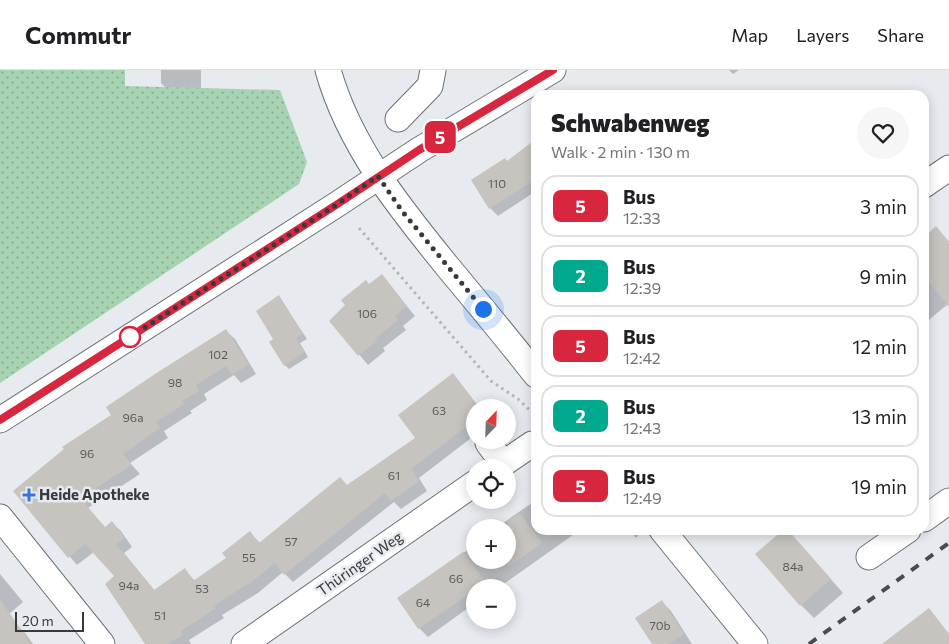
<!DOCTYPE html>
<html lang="en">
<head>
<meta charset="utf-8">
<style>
  body { margin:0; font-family:Commissioner,sans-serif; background:#f6f6f6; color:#202124; height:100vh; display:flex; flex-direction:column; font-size:19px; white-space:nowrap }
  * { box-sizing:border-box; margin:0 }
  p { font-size:16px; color:#757577 }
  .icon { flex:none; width:28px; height:28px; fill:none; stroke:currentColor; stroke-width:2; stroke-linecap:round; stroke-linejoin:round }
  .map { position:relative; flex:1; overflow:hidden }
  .details { position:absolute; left:531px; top:20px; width:398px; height:445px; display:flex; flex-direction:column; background:#fff; border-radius:15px; box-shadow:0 2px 12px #0003 }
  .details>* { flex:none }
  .badge { padding:0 10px; border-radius:8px; font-size:18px; line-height:32px }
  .needle { width:32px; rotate:23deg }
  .tools { position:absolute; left:466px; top:329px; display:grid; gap:10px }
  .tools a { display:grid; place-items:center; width:50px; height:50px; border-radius:50%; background:#fff; box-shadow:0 2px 12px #0003; font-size:25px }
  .scale { position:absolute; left:15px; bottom:12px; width:69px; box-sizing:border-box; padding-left:5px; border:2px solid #37393b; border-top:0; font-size:14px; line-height:18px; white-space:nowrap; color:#37393b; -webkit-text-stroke:4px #e7ebf0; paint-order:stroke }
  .you { position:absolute; width:25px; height:25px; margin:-12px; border:4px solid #fff; border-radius:50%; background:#1a73e8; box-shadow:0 0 0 8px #1a73e833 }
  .map>.badge { position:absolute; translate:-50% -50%; box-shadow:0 0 0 2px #fff }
  .round { display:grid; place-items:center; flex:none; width:52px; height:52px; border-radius:26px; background:#f6f6f6 }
  .headline { display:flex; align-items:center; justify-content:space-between; height:85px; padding:0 20px }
  h1 { font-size:24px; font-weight:800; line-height:38px }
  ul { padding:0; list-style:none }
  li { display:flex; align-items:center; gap:15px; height:62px; margin:0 10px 8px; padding:0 10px; border:2px solid #e0e0e0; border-radius:15px }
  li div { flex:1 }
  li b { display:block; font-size:19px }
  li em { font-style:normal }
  li .badge { min-width:55px; font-weight:700; text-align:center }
  header { display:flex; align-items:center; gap:30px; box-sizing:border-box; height:70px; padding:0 25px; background:#fff; border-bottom:1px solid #e0e0e0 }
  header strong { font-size:24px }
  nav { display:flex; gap:28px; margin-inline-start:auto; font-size:18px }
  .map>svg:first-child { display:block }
  .grass { fill:url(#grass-dots) }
  .shadow { fill:#0003 }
  .building { fill:#c7c3be }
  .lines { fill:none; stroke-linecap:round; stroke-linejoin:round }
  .minor-casing { stroke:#6e7276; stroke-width:27 }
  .path { stroke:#b2b5b9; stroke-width:3; stroke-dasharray:2.5 4; stroke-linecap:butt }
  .minor { stroke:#fff; stroke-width:25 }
  .rail { stroke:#494b4d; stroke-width:4; stroke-dasharray:9 9; stroke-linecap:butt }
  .line-casing { stroke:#fff; stroke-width:11 }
  .line { stroke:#d7263d; stroke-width:8 }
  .walk { stroke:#37393b; stroke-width:5; stroke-dasharray:0 9 }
  .stop-dot { fill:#fff; stroke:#d7263d; stroke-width:2.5 }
  .poi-dot { fill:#3374e1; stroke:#e7ebf0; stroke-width:2 }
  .labels { text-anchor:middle; stroke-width:5; stroke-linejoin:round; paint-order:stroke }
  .number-label { font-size:12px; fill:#5b5c5c }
  .poi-label { font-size:15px; font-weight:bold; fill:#37393b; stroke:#e7ebf0; text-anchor:start }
  .street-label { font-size:15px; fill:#37393b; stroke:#e7ebf0 }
</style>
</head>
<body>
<header>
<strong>Commutr</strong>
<nav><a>Map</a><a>Layers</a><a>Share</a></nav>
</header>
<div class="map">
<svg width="949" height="574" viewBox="0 0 949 574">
  <defs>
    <pattern id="grass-dots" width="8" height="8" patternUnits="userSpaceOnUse" patternTransform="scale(1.25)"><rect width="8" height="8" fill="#a6d3b2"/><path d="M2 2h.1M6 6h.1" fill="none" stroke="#88ac92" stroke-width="1.8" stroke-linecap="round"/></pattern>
  </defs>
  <rect width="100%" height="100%" fill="#e7ebf0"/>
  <path class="grass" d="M 0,0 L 125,0 L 125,16 L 280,20 L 307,92 L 299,114 L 0,313 Z"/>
  <g class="shadow">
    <path d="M 161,0 L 201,0 L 201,18 L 165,17 L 161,13 Z"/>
    <path d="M 729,0 L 739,0 L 733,4 Z"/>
    <path d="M 536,71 L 536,121 L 498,146 L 490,138 L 508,92 Z"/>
    <path d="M 936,158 L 949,172 L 949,233 L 924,254 L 924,256 L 924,168 Z"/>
    <path d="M 382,206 L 415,246 L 403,256 L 406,260 L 383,278 L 385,281 L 368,295 L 331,251 Z"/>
    <path d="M 279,227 L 307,269 L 300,273 L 308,287 L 289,299 L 285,295 L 275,269 Z"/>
    <path d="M 226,261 L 235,269 L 256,304 L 241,313 L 234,305 L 204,324 L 207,330 L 190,341 L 192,343 L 164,361 L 168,368 L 130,393 L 140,404 L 88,438 L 105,458 L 112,453 L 121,461 L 132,477 L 124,483 L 155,521 L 185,500 L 195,511 L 228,489 L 250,463 L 260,473 L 348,416 L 417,368 L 453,305 L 480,338 L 475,338 L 475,365 L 419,408 L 427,421 L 401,439 L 394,432 L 293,512 L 283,502 L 258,523 L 222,545 L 224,548 L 189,570 L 191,574 L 146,574 L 107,514 L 116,507 L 94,482 L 77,495 L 14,421 L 113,345 Z"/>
    <path d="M 536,430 L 536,460 L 580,460 L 498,518 L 475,518 L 475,533 L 428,567 L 419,558 L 398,528 L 475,475 L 475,490 L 508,490 L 508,458 L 496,458 Z"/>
    <path d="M 785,460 L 799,473 L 843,523 L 814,548 L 801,535 Z"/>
    <path d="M 0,504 L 23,532 L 2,550 L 0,548 Z"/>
    <path d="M 662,532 L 671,541 L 692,574 L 654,574 L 637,548 Z"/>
    <path d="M 16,554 L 25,563 L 33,574 L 0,574 L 0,564 Z"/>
  </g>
  <g class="building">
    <path d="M 536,69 L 536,109 L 489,139 L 471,110 L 505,88 L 507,91 Z"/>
    <path d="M 936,156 L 949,172 L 949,237 L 924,206 L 924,167 Z"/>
    <path d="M 382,204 L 407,236 L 395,246 L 398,250 L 375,269 L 377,271 L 358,286 L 329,251 L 345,235 L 341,230 L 366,210 L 369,214 Z"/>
    <path d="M 279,225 L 303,264 L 296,268 L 305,282 L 284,296 L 269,272 L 273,269 L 256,241 Z"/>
    <path d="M 226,259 L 249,294 L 232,305 L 226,296 L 196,315 L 199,321 L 182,331 L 184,334 L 156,352 L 160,358 L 123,384 L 132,395 L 80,428 L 105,457 L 112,451 L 125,468 L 116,474 L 154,520 L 185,498 L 193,511 L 226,488 L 222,483 L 250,461 L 259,473 L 340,407 L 347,415 L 415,368 L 398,345 L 453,303 L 475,332 L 475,350 L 411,399 L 419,411 L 391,431 L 385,423 L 284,505 L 275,493 L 248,515 L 247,514 L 214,536 L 216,538 L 181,561 L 183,565 L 168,574 L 145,574 L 105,514 L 114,506 L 85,474 L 68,488 L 13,421 L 64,379 L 62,377 L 111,345 L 106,337 L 155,304 Z"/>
    <path d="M 520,443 L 542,473 L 508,497 L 508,451 Z"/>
    <path d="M 783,460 L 788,460 L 831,509 L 800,536 L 755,484 Z"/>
    <path d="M 463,482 L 486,512 L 478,518 L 475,518 L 475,520 L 418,559 L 397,528 Z"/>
    <path d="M 0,529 L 31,574 L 0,574 Z"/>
    <path d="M 662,530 L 684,564 L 669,574 L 652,574 L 635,548 Z"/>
    <path d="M 929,538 L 949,564 L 949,574 L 882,574 Z"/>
  </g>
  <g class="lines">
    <g class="minor-casing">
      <g id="minor">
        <path d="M 328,0 C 349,75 399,137 447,196 C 477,232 507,268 536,305"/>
        <path d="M 398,49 L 430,16 L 433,0"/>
        <path d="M 924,115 L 949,98"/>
        <path d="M 0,350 L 336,135 L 419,80 L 553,0"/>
        <path d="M 488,373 L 503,393"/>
        <path d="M 497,398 L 532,374"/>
        <path d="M 0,447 L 102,574"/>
        <path d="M 924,449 L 949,431"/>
        <path d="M 662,460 L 755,574"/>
        <path d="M 869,487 L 908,460"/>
        <path d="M 244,574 L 475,413"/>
      </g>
    </g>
    <g class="path">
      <path d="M 359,158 L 491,311 L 518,329 L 536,346"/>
      <path d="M 631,460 L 639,469"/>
    </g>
    <use href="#minor" class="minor"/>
    <path class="rail" d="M 809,574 L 949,473"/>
  </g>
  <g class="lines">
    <g class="line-casing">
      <path id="line" d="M 0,350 L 336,135 L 419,80 L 553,0"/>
    </g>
    <use href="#line" class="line"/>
    <path class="walk" d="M 130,267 L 336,135 L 378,106 L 402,141 L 483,239"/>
  </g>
  <circle class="stop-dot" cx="130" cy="267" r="10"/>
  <path class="poi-dot" d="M26.5 417.5h5v5h5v5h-5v5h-5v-5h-5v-5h5z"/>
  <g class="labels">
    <g class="number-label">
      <text x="497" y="118">110</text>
      <text x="367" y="248">106</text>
      <text x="218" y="289">102</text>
      <text x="175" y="317">98</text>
      <text x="439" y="345">63</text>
      <text x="133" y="352">96a</text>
      <text x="87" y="388">96</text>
      <text x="394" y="410">61</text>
      <text x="291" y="476">57</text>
      <text x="249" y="492">55</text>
      <text x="793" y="501">84a</text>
      <text x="456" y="513">66</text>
      <text x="129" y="520">94a</text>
      <text x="202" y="523">53</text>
      <text x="423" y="537">64</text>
      <text x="160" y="550">51</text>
      <text x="660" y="560">70b</text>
    </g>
    <g class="poi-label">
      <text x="39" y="430">Heide Apotheke</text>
    </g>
    <g class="street-label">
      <text transform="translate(360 494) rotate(-35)" y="5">Thüringer Weg</text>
    </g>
  </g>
</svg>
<div class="tools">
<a><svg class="needle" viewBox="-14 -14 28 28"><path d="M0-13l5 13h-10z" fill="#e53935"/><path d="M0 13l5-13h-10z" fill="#757577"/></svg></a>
<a><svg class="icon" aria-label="locate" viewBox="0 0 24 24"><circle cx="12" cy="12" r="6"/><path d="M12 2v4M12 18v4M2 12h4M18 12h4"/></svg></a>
<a>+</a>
<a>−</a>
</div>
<div class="scale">20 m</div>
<div class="you" style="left:483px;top:239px"></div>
<b class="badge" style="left:440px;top:67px;background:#d7263d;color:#fff">5</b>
<section class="details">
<div class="headline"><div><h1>Schwabenweg</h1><p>Walk · 2 min · 130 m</p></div><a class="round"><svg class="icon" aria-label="heart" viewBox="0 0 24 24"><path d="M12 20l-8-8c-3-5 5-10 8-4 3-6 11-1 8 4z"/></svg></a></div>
<ul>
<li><span class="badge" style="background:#d7263d;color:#fff">5</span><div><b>Bus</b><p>12:33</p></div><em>3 min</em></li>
<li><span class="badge" style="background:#00a88e;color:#fff">2</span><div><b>Bus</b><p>12:39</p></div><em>9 min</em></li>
<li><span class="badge" style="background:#d7263d;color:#fff">5</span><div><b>Bus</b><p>12:42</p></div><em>12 min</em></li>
<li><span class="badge" style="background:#00a88e;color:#fff">2</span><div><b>Bus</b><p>12:43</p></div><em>13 min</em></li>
<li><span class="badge" style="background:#d7263d;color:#fff">5</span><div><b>Bus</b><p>12:49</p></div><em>19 min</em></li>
</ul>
</section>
</div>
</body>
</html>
